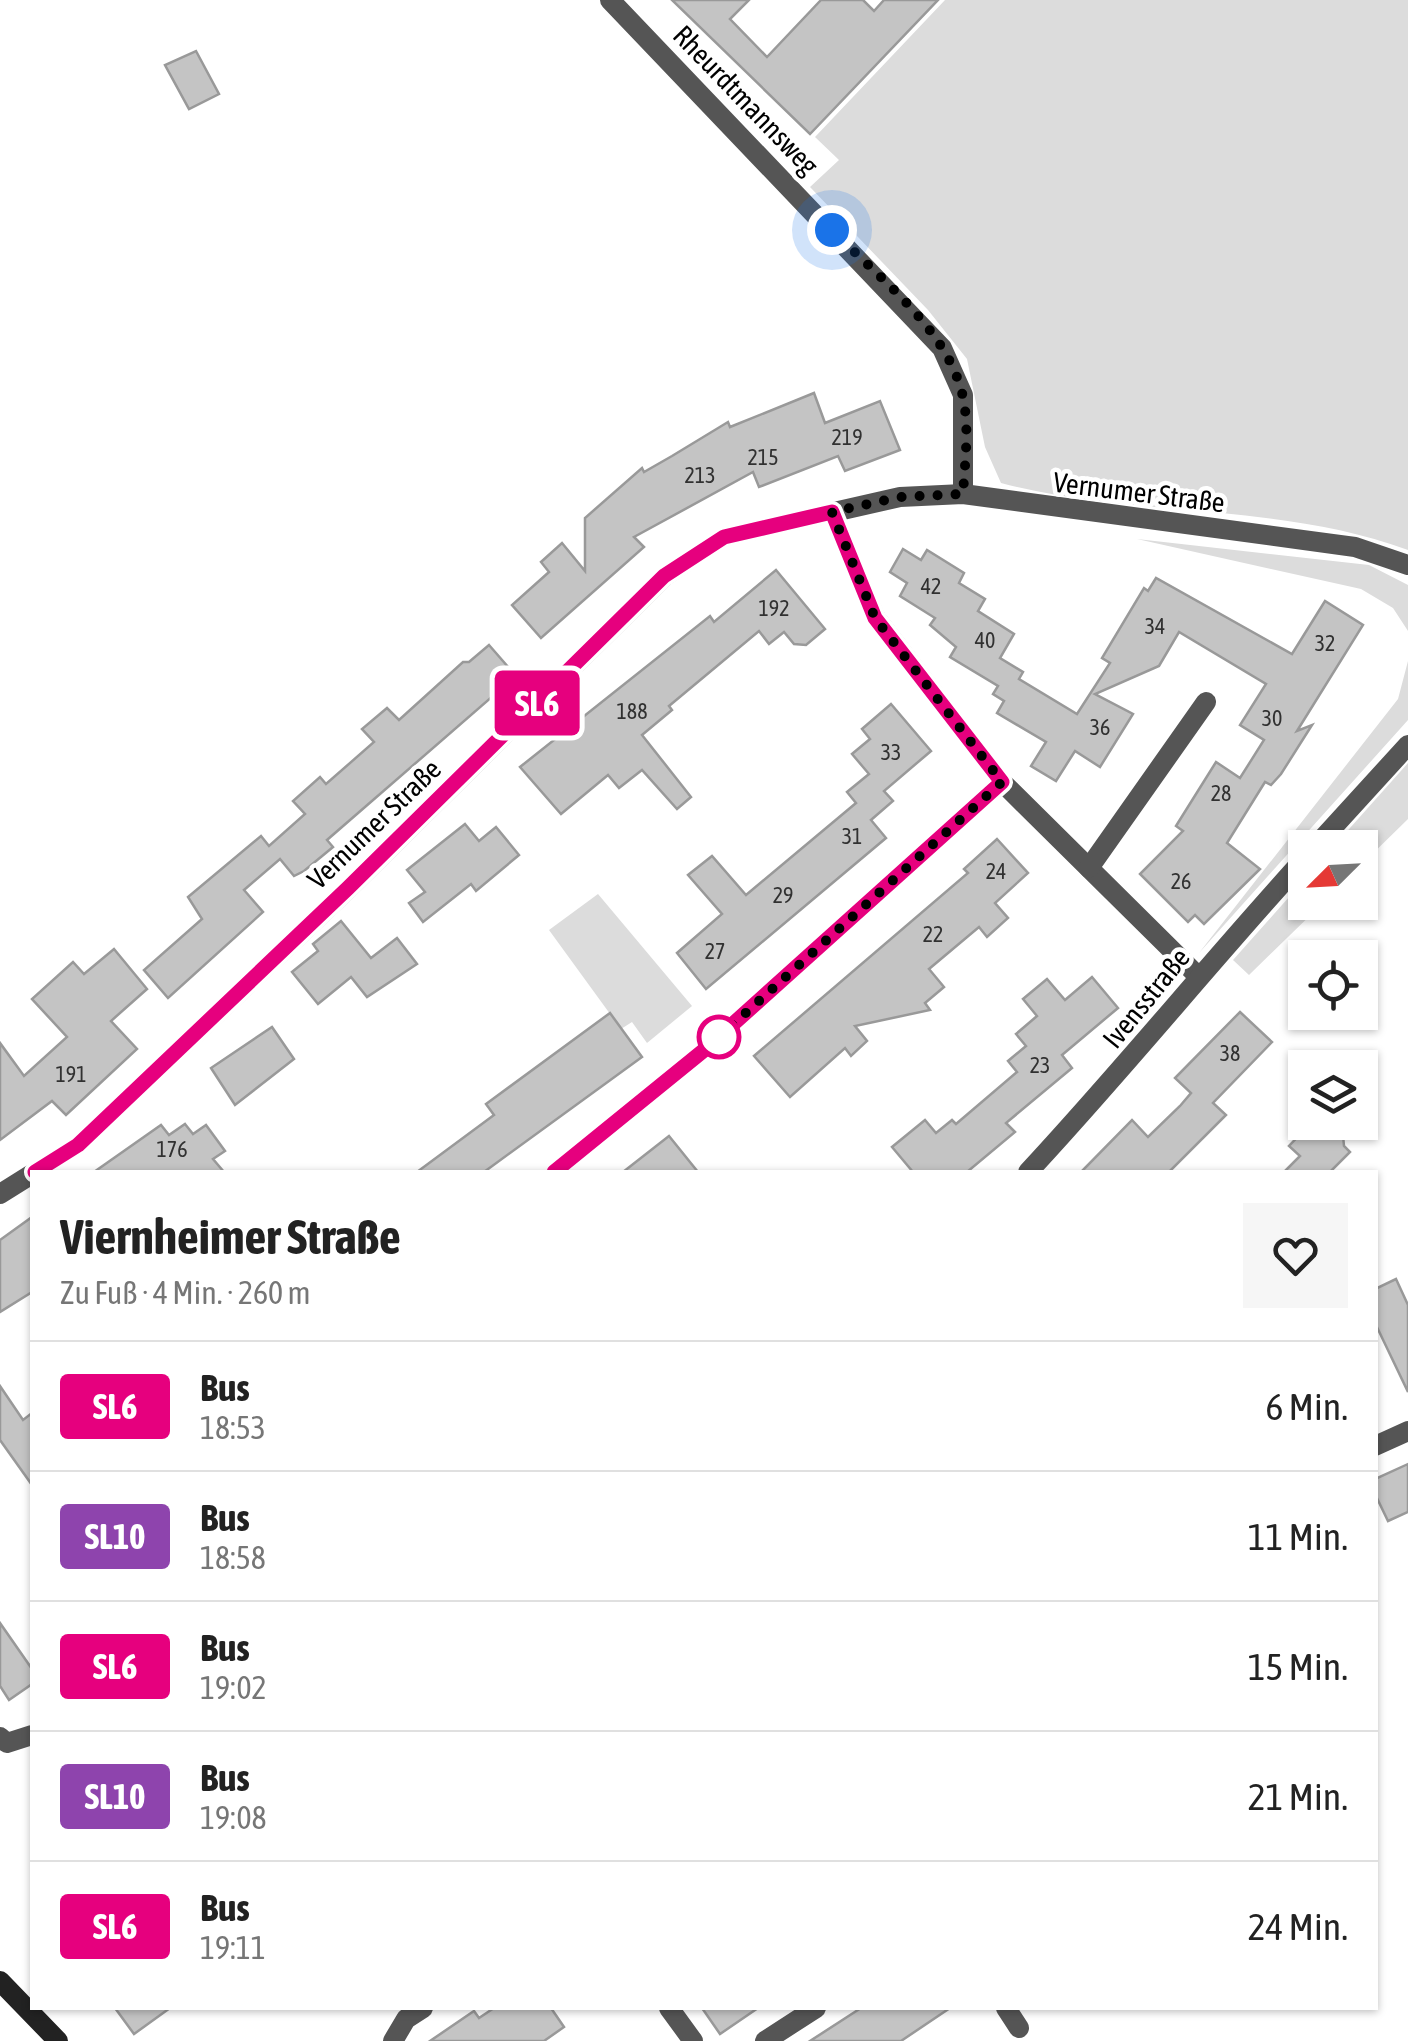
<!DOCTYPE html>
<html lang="de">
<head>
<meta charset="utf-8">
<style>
  body { margin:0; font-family:"Asap Condensed",sans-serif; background:#f6f6f6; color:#222; height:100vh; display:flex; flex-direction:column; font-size:38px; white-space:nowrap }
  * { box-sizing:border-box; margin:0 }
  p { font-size:32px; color:#767676 }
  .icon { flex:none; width:55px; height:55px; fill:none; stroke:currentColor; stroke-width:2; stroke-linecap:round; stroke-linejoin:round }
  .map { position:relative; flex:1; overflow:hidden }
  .sheet { position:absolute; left:30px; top:1170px; width:1348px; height:840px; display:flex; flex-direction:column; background:#fff; border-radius:0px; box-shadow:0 2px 8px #0004 }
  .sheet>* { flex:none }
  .badge { padding:0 20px; border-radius:8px; font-size:35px; line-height:65px }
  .needle { width:65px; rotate:246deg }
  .controls { position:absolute; left:1288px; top:830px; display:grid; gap:20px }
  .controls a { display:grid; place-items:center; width:90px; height:90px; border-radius:0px; background:#fff; box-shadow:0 2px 8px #0004; font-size:50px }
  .you { position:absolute; width:50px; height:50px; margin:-25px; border:8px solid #fff; border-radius:50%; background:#1a73e8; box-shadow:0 0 0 15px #1a73e833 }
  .map>.badge { position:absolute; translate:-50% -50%; box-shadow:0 0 0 5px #fff }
  .round { display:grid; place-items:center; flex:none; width:105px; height:105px; border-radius:0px; background:#f6f6f6 }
  .overview { display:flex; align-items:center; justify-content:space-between; height:170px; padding:0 30px }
  h1 { font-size:48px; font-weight:700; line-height:75px }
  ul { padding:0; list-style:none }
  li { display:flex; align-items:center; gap:30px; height:130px; padding:0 30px; border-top:2px solid #e0e0e0 }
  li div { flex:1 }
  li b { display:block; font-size:38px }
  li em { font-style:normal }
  li .badge { min-width:110px; font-weight:700; text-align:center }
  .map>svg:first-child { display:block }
  .green { fill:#dcdcdc }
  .building { fill:#c4c4c4; stroke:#999; stroke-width:2.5 }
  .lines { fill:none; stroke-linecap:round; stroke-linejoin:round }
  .street { stroke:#555; stroke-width:20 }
  .secondary { stroke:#222; stroke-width:20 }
  .line-casing { stroke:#fff; stroke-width:22 }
  .line { stroke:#e6007e; stroke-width:15 }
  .walk { stroke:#000; stroke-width:10; stroke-dasharray:0 18 }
  .stop-dot { fill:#fff; stroke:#e6007e; stroke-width:5 }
  .labels { text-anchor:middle; stroke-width:9; stroke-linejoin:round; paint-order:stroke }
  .number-label { font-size:22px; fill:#313131 }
  .street-label { font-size:28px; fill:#000; stroke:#fff }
</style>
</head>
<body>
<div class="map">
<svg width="1408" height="2041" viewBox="0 0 1408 2041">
  <rect width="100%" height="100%" fill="#fff"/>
  <g class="green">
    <path d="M 945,0 L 1408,0 L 1408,550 C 1279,502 1134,518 1001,483 L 985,447 L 967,359 L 928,310 L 810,187 L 839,160 L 815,137 Z"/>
    <path d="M 1137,539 L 1369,565 L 1408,585 L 1408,631 L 1393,608 L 1361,589 Z"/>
    <path d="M 1408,661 L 1408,720 L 1199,953 L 1398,699 Z"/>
    <path d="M 1408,763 L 1408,819 L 1360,866 L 1360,848 L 1333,847 Z"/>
    <path d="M 1305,879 L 1305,902 L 1323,903 L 1249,975 L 1233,960 Z"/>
    <path d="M 598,894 L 692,1006 L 647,1043 L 632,1022 L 621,1029 L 549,930 Z"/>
  </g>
  <g class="building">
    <path d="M 672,0 L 749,0 L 730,19 L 767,57 L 821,0 L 863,0 L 874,11 L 884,0 L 938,0 L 810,134 Z"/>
    <path d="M 196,51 L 219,94 L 189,109 L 165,65 Z"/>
    <path d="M 814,393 L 825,423 L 880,401 L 900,450 L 845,471 L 838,456 L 759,487 L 753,472 L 634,537 L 644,547 L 541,638 L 512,605 L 549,572 L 541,562 L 562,543 L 585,571 L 585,518 L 642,468 L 644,472 L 672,456 L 728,422 L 730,427 Z"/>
    <path d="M 903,549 L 921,560 L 927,550 L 964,573 L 959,583 L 985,599 L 978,611 L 1014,634 L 1000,658 L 1023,672 L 1019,679 L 1077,714 L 1110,663 L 1102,658 L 1144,588 L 1148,591 L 1156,578 L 1292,654 L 1325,601 L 1363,625 L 1297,731 L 1312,725 L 1281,774 L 1271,785 L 1265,782 L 1227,843 L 1260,869 L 1204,924 L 1195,915 L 1188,922 L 1140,874 L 1183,831 L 1176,826 L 1216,762 L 1240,778 L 1264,740 L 1240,725 L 1266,684 L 1179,632 L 1159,666 L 1095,694 L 1133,714 L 1100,767 L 1075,751 L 1056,781 L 1031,766 L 1046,742 L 997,713 L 1004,701 L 993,694 L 998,686 L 950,657 L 956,647 L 930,625 L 935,618 L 900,596 L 907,583 L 890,572 Z"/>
    <path d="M 776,570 L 825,629 L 806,645 L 794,644 L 784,632 L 769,644 L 759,631 L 669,706 L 672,710 L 642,735 L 691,797 L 677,809 L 642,770 L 619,788 L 608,775 L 561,814 L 520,767 L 710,616 L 714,622 Z"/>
    <path d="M 489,645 L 516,676 L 327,840 L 333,847 L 304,871 L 294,876 L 280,859 L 244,890 L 263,912 L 168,998 L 144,970 L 202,919 L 188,897 L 261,836 L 269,846 L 305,814 L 293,801 L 320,777 L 326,784 L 374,742 L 362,729 L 387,708 L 399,720 L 463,662 L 469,662 Z"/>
    <path d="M 891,704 L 931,751 L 884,791 L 893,801 L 871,820 L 886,838 L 706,989 L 677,953 L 722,914 L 688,875 L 712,856 L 746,895 L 856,803 L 847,792 L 869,774 L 852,754 L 870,739 L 862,729 Z"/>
    <path d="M 465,824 L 479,841 L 496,827 L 519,855 L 476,891 L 471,884 L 423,922 L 409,903 L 425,892 L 407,870 Z"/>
    <path d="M 997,839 L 1028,873 L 995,903 L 1008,918 L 987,937 L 979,927 L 929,969 L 944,987 L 925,1003 L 930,1010 L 855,1026 L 867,1041 L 851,1056 L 845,1048 L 790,1097 L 754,1056 L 968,873 L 964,869 Z"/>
    <path d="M 341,921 L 371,958 L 397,938 L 417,964 L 367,997 L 351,977 L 318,1004 L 292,972 L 318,951 L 313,944 Z"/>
    <path d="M 114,949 L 147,989 L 111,1021 L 137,1049 L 66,1115 L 52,1101 L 0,1140 L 0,1043 L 24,1076 L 67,1037 L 32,999 L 73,962 L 84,974 Z"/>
    <path d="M 1092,977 L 1118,1008 L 1062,1055 L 1072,1068 L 1006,1123 L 1015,1132 L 967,1172 L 913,1172 L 892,1147 L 925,1120 L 936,1133 L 952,1120 L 956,1124 L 1017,1072 L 1008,1061 L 1026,1046 L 1016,1034 L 1037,1016 L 1023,999 L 1047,979 L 1065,1000 Z"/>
    <path d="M 1240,1012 L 1272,1042 L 1213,1103 L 1226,1115 L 1169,1172 L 1081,1172 L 1132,1120 L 1148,1137 L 1180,1106 L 1191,1093 L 1175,1078 Z"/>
    <path d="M 610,1013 L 642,1057 L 484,1172 L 417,1172 L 494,1115 L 486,1104 Z"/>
    <path d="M 272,1027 L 294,1059 L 235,1105 L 211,1068 Z"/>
    <path d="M 1312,1122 L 1319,1122 L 1332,1135 L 1343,1135 L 1344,1146 L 1350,1152 L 1330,1172 L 1284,1172 L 1300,1156 L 1289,1146 Z"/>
    <path d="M 185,1124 L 193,1134 L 206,1125 L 225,1151 L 213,1159 L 224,1172 L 94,1172 L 161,1125 L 169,1135 Z"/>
    <path d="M 669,1136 L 698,1172 L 623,1172 Z"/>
    <path d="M 32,1217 L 32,1292 L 0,1312 L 0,1240 Z"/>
    <path d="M 1396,1279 L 1408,1305 L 1408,1392 L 1375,1323 L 1375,1289 Z"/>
    <path d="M 0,1386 L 23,1420 L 32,1413 L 32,1485 L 0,1440 Z"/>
    <path d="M 1408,1464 L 1408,1512 L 1388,1521 L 1375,1494 L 1375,1479 Z"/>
    <path d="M 0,1623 L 32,1669 L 32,1684 L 9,1700 L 0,1686 Z"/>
    <path d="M 115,2008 L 170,2008 L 134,2034 Z"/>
    <path d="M 494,2008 L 551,2008 L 564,2027 L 544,2041 L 430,2041 L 474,2011 L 479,2018 Z"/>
    <path d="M 702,2008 L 758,2008 L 720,2034 Z"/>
    <path d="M 861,2008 L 950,2008 L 901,2041 L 810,2041 Z"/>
  </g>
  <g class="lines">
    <g class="street">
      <path d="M 610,0 L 942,348 L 963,395 L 963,494"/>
      <path d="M 832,512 L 875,617 L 1002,782 L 1198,976"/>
      <path d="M 1314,848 L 1408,745"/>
      <path d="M 1089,868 L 1206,702"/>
      <path d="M 35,1172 L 78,1145 L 349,888 L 665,576 L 724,537 L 900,497 L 963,494 L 1355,547 L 1408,565"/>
      <path d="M 554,1172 L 703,1051 L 1002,782"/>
      <path d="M 1028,1172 C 1123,1070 1211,961 1305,858"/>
      <path d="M 0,1194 L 32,1174"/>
      <path d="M 1375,1446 L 1408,1431"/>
      <path d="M 0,1737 L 7,1743 L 32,1735"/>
      <path d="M 669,2008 L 693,2041"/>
      <path d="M 1006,2008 L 1019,2028"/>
      <path d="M 393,2041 L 406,2019 L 423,2008"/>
      <path d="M 765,2041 L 816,2008"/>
    </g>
    <path class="secondary" d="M 0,1981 L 58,2041"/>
  </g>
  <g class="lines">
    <g class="line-casing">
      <path id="line" d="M 35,1172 L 78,1145 L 348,888 L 664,576 L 724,537 L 832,512 L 875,618 L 1002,782 L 703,1051 L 554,1172"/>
    </g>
    <use href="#line" class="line"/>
    <path class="walk" d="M 719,1037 L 1002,782 L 875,618 L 832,512 L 900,497 L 963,494 C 965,461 970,425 962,393 C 946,328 877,276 832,230"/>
  </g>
  <circle class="stop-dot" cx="719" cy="1037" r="20"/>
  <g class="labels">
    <g class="number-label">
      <text x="847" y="445">219</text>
      <text x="763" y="465">215</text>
      <text x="700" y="483">213</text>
      <text x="931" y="594">42</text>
      <text x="774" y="616">192</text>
      <text x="1155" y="634">34</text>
      <text x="985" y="648">40</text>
      <text x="1325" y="651">32</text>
      <text x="632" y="719">188</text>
      <text x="1272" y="726">30</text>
      <text x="1100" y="735">36</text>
      <text x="891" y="760">33</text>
      <text x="1221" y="801">28</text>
      <text x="852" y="844">31</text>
      <text x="996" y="879">24</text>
      <text x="1181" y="889">26</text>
      <text x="783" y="903">29</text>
      <text x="933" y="942">22</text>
      <text x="715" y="959">27</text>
      <text x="1230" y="1061">38</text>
      <text x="1040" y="1073">23</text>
      <text x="71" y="1082">191</text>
      <text x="172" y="1157">176</text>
    </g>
    <g class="street-label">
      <text transform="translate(746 100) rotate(46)" y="10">Rheurdtmannsweg</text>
      <text transform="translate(1139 492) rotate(7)" y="10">Vernumer Straße</text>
      <text transform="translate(374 824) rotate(-44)" y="10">Vernumer Straße</text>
      <text transform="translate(1146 998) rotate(-51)" y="10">Ivensstraße</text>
    </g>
  </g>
</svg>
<div class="controls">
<a><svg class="needle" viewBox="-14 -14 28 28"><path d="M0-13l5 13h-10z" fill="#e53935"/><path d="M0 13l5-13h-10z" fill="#767676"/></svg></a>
<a><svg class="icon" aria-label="locate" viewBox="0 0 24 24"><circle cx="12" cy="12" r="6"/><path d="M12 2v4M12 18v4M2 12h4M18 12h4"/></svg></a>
<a><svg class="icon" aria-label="layers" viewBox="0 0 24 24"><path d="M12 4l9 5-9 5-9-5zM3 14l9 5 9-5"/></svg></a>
</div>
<div class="you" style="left:832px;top:230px"></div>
<b class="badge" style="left:537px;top:703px;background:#e6007e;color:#fff">SL6</b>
<section class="sheet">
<div class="overview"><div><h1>Viernheimer Straße</h1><p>Zu Fuß · 4 Min. · 260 m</p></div><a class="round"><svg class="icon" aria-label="heart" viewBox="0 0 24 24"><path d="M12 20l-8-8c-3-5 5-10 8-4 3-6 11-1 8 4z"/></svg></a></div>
<ul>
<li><span class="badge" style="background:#e6007e;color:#fff">SL6</span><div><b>Bus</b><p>18:53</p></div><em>6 Min.</em></li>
<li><span class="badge" style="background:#8e44ad;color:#fff">SL10</span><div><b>Bus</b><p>18:58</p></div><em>11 Min.</em></li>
<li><span class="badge" style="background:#e6007e;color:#fff">SL6</span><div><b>Bus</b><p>19:02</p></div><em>15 Min.</em></li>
<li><span class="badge" style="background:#8e44ad;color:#fff">SL10</span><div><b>Bus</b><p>19:08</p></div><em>21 Min.</em></li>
<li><span class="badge" style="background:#e6007e;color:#fff">SL6</span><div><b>Bus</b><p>19:11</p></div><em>24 Min.</em></li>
</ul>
</section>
</div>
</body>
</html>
